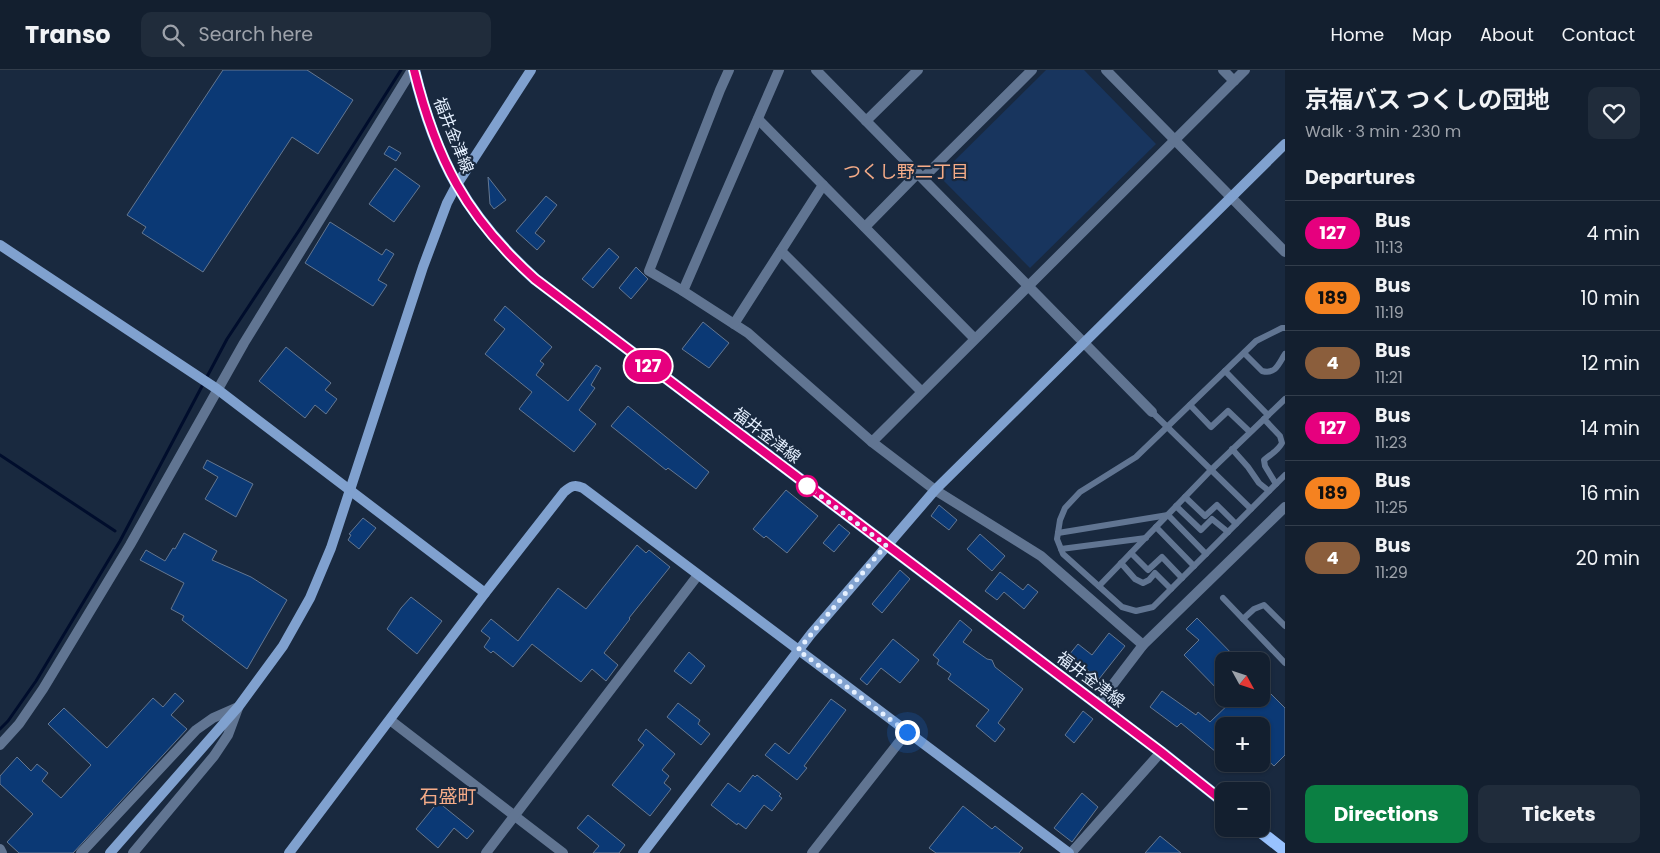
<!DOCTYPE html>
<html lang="en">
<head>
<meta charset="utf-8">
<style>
  body { margin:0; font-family:Poppins,"Noto Sans JP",sans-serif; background:#202c3b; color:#f1f3f6; height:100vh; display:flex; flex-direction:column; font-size:19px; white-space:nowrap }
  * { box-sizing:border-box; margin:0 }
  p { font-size:16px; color:#9da2aa }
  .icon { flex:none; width:28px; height:28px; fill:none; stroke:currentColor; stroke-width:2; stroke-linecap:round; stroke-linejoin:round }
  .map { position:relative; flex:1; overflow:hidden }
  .side { display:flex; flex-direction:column; background:#131f2f; width:375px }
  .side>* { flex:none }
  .badge { padding:0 10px; border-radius:16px; font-size:18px; line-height:32px }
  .needle { width:32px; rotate:130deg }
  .controls { position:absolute; left:1215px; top:582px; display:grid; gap:10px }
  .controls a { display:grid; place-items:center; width:55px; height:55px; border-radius:10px; background:#131f2f; box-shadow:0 1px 4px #0004,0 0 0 1px #323d4b; font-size:25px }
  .you { position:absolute; width:25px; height:25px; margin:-12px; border:4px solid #fff; border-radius:50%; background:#1a73e8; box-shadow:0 0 0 8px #1a73e833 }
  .map>.badge { position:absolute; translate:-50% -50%; box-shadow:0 0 0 2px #fff }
  h2 { padding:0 20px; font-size:19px; line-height:45px }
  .round { display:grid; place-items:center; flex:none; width:52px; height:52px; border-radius:10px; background:#202c3b }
  .headline { display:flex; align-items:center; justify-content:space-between; height:85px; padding:0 20px }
  h1 { font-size:24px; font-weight:700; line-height:38px }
  .action { display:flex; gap:10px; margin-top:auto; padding:10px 20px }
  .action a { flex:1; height:58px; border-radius:10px; background:#0b8043; color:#fff; font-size:20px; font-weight:700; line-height:58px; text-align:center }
  .action a+a { background:#202c3b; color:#f1f3f6 }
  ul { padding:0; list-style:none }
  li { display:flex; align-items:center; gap:15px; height:65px; padding:0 20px; border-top:1px solid #323d4b }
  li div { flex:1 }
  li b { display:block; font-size:19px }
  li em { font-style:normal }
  li .badge { min-width:55px; font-weight:700; text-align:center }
  header { display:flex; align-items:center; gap:30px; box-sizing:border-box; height:70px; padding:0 25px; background:#131f2f; border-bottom:1px solid #323d4b }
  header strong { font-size:24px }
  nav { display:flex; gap:28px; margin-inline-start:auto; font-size:18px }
  .search { width:350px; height:45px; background:#202c3b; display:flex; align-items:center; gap:12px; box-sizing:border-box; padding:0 18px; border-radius:10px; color:#9da2aa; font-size:19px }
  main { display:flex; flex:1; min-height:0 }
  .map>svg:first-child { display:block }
  .green { fill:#18355e }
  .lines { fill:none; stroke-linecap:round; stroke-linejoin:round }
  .stream { stroke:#000d2c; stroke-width:3 }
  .building { fill:#0b3975; stroke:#647791 }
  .lane { stroke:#617592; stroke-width:6 }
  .street { stroke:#617592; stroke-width:10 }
  .secondary { stroke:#80a1cf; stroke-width:10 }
  .primary { stroke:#98c2fe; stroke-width:12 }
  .line-casing { stroke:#fff; stroke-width:11 }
  .line { stroke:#e6007e; stroke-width:8 }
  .walk { stroke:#e5f0ff; stroke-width:5; stroke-dasharray:0 9 }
  .stop-dot { fill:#fff; stroke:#e6007e; stroke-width:2.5 }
  .labels { text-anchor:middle; stroke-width:4.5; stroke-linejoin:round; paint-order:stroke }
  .street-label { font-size:16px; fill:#e5f0ff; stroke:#19293f }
  .neighbourhood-label { font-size:18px; fill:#f6ac88; stroke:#19293f }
  .quarter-label { font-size:19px; fill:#f6ac88; stroke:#19293f }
</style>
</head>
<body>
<header>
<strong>Transo</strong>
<div class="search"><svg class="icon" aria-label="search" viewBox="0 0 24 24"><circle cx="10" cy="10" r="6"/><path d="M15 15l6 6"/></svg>Search here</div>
<nav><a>Home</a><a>Map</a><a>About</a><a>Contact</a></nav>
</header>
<main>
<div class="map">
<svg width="1285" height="783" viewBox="0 0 1285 783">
  <rect width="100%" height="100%" fill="#19293f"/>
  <path class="green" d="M 1046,0 L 1084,0 L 1156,74 L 1030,198 L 939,106 Z"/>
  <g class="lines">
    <g class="stream">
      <path d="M 0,385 L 115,461"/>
      <path d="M 0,659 L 8,651 L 36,611 L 120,471 L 227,269 L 300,159 L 401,0"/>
    </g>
  </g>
  <g class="building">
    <path d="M 223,0 L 307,0 L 353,30 L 318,84 L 292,67 L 203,202 L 142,163 L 146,157 L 127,145 Z"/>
    <path d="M 389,76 L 401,83 L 396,91 L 384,84 Z"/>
    <path d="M 395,98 L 420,116 L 394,152 L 369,134 Z"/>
    <path d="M 488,107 L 506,130 L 494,139 L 490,134 Z"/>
    <path d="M 546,126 L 557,135 L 535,163 L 545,171 L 537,180 L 516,161 Z"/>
    <path d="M 330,152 L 382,185 L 386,179 L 394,184 L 378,210 L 387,215 L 373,236 L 305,193 Z"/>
    <path d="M 609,178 L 619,187 L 593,218 L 582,209 Z"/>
    <path d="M 636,197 L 648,209 L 631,229 L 619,218 Z"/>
    <path d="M 505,236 L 552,277 L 540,291 L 544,294 L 536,305 L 568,331 L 596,295 L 601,298 L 591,315 L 595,318 L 579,340 L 596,354 L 574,382 L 519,339 L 532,322 L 485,284 L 505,259 L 494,250 Z"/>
    <path d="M 703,252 L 729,273 L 709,298 L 682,279 Z"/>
    <path d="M 286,277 L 331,313 L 325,320 L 337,329 L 326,344 L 315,335 L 305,348 L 259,311 Z"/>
    <path d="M 628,336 L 709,402 L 696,419 L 668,398 L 666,400 L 611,356 Z"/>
    <path d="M 207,390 L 253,414 L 236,447 L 205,429 L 218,407 L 203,398 Z"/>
    <path d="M 786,420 L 818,446 L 787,483 L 766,466 L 764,468 L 753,459 Z"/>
    <path d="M 939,435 L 957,450 L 949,460 L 931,446 Z"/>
    <path d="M 363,448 L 376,458 L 359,479 L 348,470 L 351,465 L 349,464 Z"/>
    <path d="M 839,454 L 850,463 L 834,482 L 823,473 Z"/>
    <path d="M 184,463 L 217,481 L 212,490 L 251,507 L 287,530 L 247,599 L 182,550 L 184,546 L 171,539 L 184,513 L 140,490 L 146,480 L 165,491 L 173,478 L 175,479 Z"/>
    <path d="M 980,464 L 1005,486 L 992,501 L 967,479 Z"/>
    <path d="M 637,475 L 646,483 L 649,480 L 670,497 L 629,548 L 630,549 L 604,583 L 618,595 L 606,611 L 592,599 L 581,612 L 532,574 L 513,597 L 493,581 L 491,583 L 484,577 L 490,568 L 481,561 L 491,549 L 518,571 L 558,518 L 586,539 Z"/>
    <path d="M 900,500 L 910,509 L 882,543 L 872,534 Z"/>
    <path d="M 1000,502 L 1023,520 L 1028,514 L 1038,522 L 1024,539 L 1004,522 L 997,530 L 985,521 Z"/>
    <path d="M 411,527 L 442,551 L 417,584 L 387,559 L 401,538 Z"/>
    <path d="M 1197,548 L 1239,591 L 1224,591 L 1224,626 L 1184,585 L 1199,570 L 1186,559 Z"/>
    <path d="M 960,550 L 972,560 L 963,572 L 987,589 L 992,590 L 995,597 L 1023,619 L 998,653 L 1005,659 L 995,672 L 976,656 L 989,640 L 948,609 L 951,604 L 937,594 L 939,590 L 933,585 Z"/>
    <path d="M 1109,563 L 1125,576 L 1099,609 L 1082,596 L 1077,601 L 1064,591 L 1078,574 L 1092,585 Z"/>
    <path d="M 893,569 L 919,590 L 900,613 L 881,598 L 867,615 L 860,609 Z"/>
    <path d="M 689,582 L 705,596 L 691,614 L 674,601 Z"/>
    <path d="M 1261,614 L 1285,638 L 1285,685 L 1274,696 L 1261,684 L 1261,656 L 1224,656 L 1224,661 L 1215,672 L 1222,687 L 1181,653 L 1177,657 L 1150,637 L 1162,621 L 1196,645 L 1198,642 L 1210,652 L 1234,629 L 1261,629 Z"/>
    <path d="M 175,623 L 184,631 L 171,645 L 187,659 L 73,783 L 19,783 L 7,772 L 33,744 L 0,714 L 0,706 L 17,687 L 31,701 L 37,694 L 48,703 L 42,711 L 61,728 L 91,695 L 48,654 L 64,638 L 107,678 L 153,628 L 163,637 Z"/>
    <path d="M 831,629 L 846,640 L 804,696 L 807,698 L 797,710 L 765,685 L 775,673 L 789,684 Z"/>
    <path d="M 678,633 L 700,650 L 698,654 L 710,664 L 701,675 L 667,647 Z"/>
    <path d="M 1083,641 L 1093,649 L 1074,673 L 1065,665 Z"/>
    <path d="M 646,659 L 675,684 L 662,700 L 669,706 L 664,713 L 671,719 L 650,746 L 612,715 L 644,675 L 638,670 Z"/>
    <path d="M 753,705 L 755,707 L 757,705 L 781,724 L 779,726 L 782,728 L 772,741 L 764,735 L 746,759 L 738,753 L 737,755 L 711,735 L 728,713 L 740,722 Z"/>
    <path d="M 1082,723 L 1098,737 L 1072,772 L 1054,758 Z"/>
    <path d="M 438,732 L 474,761 L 467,769 L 454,758 L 438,778 L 416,759 Z"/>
    <path d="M 963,736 L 992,759 L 995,756 L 1023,778 L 1019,783 L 936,783 L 929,778 Z"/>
    <path d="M 588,745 L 625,775 L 619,783 L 593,783 L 599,776 L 577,758 Z"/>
    <path d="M 1160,766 L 1181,783 L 1145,783 Z"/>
  </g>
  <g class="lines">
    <g class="lane">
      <path d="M 1285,258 L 1282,258 L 1256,271 L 1136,387 L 1080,422 L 1065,438 L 1060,450 L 1057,469 L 1063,484 L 1122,537 L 1136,541 L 1153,537 L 1285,405"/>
      <path d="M 1244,283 L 1262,301 C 1276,305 1279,293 1285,284"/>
      <path d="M 1225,301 L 1268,345"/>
      <path d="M 1190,335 L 1211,357 L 1228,341 L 1250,362"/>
      <path d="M 1152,342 L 1251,439"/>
      <path d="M 1264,349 L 1280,366 L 1282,373 C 1278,381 1271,384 1264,390 L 1265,396 L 1276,414"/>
      <path d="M 1232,379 L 1248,397 L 1259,413 L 1269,421"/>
      <path d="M 1185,427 L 1205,446 L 1217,435 L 1236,454"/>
      <path d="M 1176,436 L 1201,460 L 1212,449 L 1228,462"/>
      <path d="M 1156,457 L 1194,496"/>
      <path d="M 1058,463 L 1168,445 L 1206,484"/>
      <path d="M 1061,479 L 1146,468"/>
      <path d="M 1131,483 L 1148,500 L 1162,487 L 1182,508"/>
      <path d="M 1121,493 L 1135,509 L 1143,513 L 1149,510 L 1155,503 L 1171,519"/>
      <path d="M 1099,516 L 1211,400 L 1285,329"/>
      <path d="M 1223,528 L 1285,593"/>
      <path d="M 1243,549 L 1254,539 L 1264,535 L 1285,556"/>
    </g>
    <g class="street">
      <path d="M 729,0 L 720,20 L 649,201 L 683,221 L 748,263 L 872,372 L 1245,0"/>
      <path d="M 816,0 L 1152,342"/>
      <path d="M 1106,0 L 1285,182"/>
      <path d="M 1223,0 L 1234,11"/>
      <path d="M 758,49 L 974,268"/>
      <path d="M 866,51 L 918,0"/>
      <path d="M 923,108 L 1032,0"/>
      <path d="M 865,157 L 918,103"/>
      <path d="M 781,181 L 921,321"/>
      <path d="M 683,221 L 779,0"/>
      <path d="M 734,254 L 823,115"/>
      <path d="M 872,372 L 935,420 L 1041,486 L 1143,575"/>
      <path d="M 1098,634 L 1143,575 L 1285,437"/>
      <path d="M 390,650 L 563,783"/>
      <path d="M 0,675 L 19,654 L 43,619 L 130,475 L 244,273 L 412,0"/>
      <path d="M 0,779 L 2,783"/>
      <path d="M 81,783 L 196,660 L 213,648 L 238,637"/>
      <path d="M 133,783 L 214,686 L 228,665 L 238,638"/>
      <path d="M 486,783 L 698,505"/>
      <path d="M 812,783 L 907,662"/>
      <path d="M 1071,783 L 1161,682"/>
    </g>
    <g class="secondary">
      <path d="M 0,175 L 217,319 L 485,523"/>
      <path d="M 110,783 L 239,636 L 283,576 L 310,528 L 331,478 L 423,197 L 447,133 L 456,116 L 531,0"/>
      <path d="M 289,783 L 485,523 L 564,422 C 571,416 575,414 583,418 L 1069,783"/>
      <path d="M 643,783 L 811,564 L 935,420 L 1285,74"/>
    </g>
    <g class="primary">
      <path d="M 414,0 C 436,90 466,146 535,209 L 1161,682 L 1224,732"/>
      <path d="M 1257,759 L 1285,781"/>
    </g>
  </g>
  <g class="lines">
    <g class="line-casing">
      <path id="line" d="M 414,0 C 436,89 466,147 535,209 L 1161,682 L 1224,732"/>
    </g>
    <use href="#line" class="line"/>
    <path class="walk" d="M 807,416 L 886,475 L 798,580 L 907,662"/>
  </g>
  <circle class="stop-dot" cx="807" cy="416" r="10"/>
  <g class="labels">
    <g class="street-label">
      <text transform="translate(454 65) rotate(68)" y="6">福井金津線</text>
      <text transform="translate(767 365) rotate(37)" y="6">福井金津線</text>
      <text transform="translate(1091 609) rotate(37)" y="6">福井金津線</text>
    </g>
    <g class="neighbourhood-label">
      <text x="906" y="108">つくし野二丁目</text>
    </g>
    <g class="quarter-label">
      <text x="448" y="733">石盛町</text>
    </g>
  </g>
</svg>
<div class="controls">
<a><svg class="needle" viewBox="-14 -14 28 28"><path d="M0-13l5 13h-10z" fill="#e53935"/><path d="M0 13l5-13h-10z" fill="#9da2aa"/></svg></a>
<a>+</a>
<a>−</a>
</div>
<div class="you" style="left:907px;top:662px"></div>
<b class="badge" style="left:648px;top:296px;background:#e6007e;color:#fff">127</b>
</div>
<section class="side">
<div class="headline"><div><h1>京福バス つくしの団地</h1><p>Walk · 3 min · 230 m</p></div><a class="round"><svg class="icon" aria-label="heart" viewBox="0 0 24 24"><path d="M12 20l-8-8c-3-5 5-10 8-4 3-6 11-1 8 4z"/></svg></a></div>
<h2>Departures</h2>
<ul>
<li><span class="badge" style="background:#e6007e;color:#fff">127</span><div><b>Bus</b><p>11:13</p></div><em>4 min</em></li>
<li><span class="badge" style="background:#f58220;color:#111">189</span><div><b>Bus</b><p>11:19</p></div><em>10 min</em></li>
<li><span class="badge" style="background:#8b5e3c;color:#fff">4</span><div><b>Bus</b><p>11:21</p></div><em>12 min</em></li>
<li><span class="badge" style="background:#e6007e;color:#fff">127</span><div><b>Bus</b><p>11:23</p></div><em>14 min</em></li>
<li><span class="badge" style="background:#f58220;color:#111">189</span><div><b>Bus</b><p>11:25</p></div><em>16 min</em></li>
<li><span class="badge" style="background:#8b5e3c;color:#fff">4</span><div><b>Bus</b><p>11:29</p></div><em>20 min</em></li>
</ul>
<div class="action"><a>Directions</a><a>Tickets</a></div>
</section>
</main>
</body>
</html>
